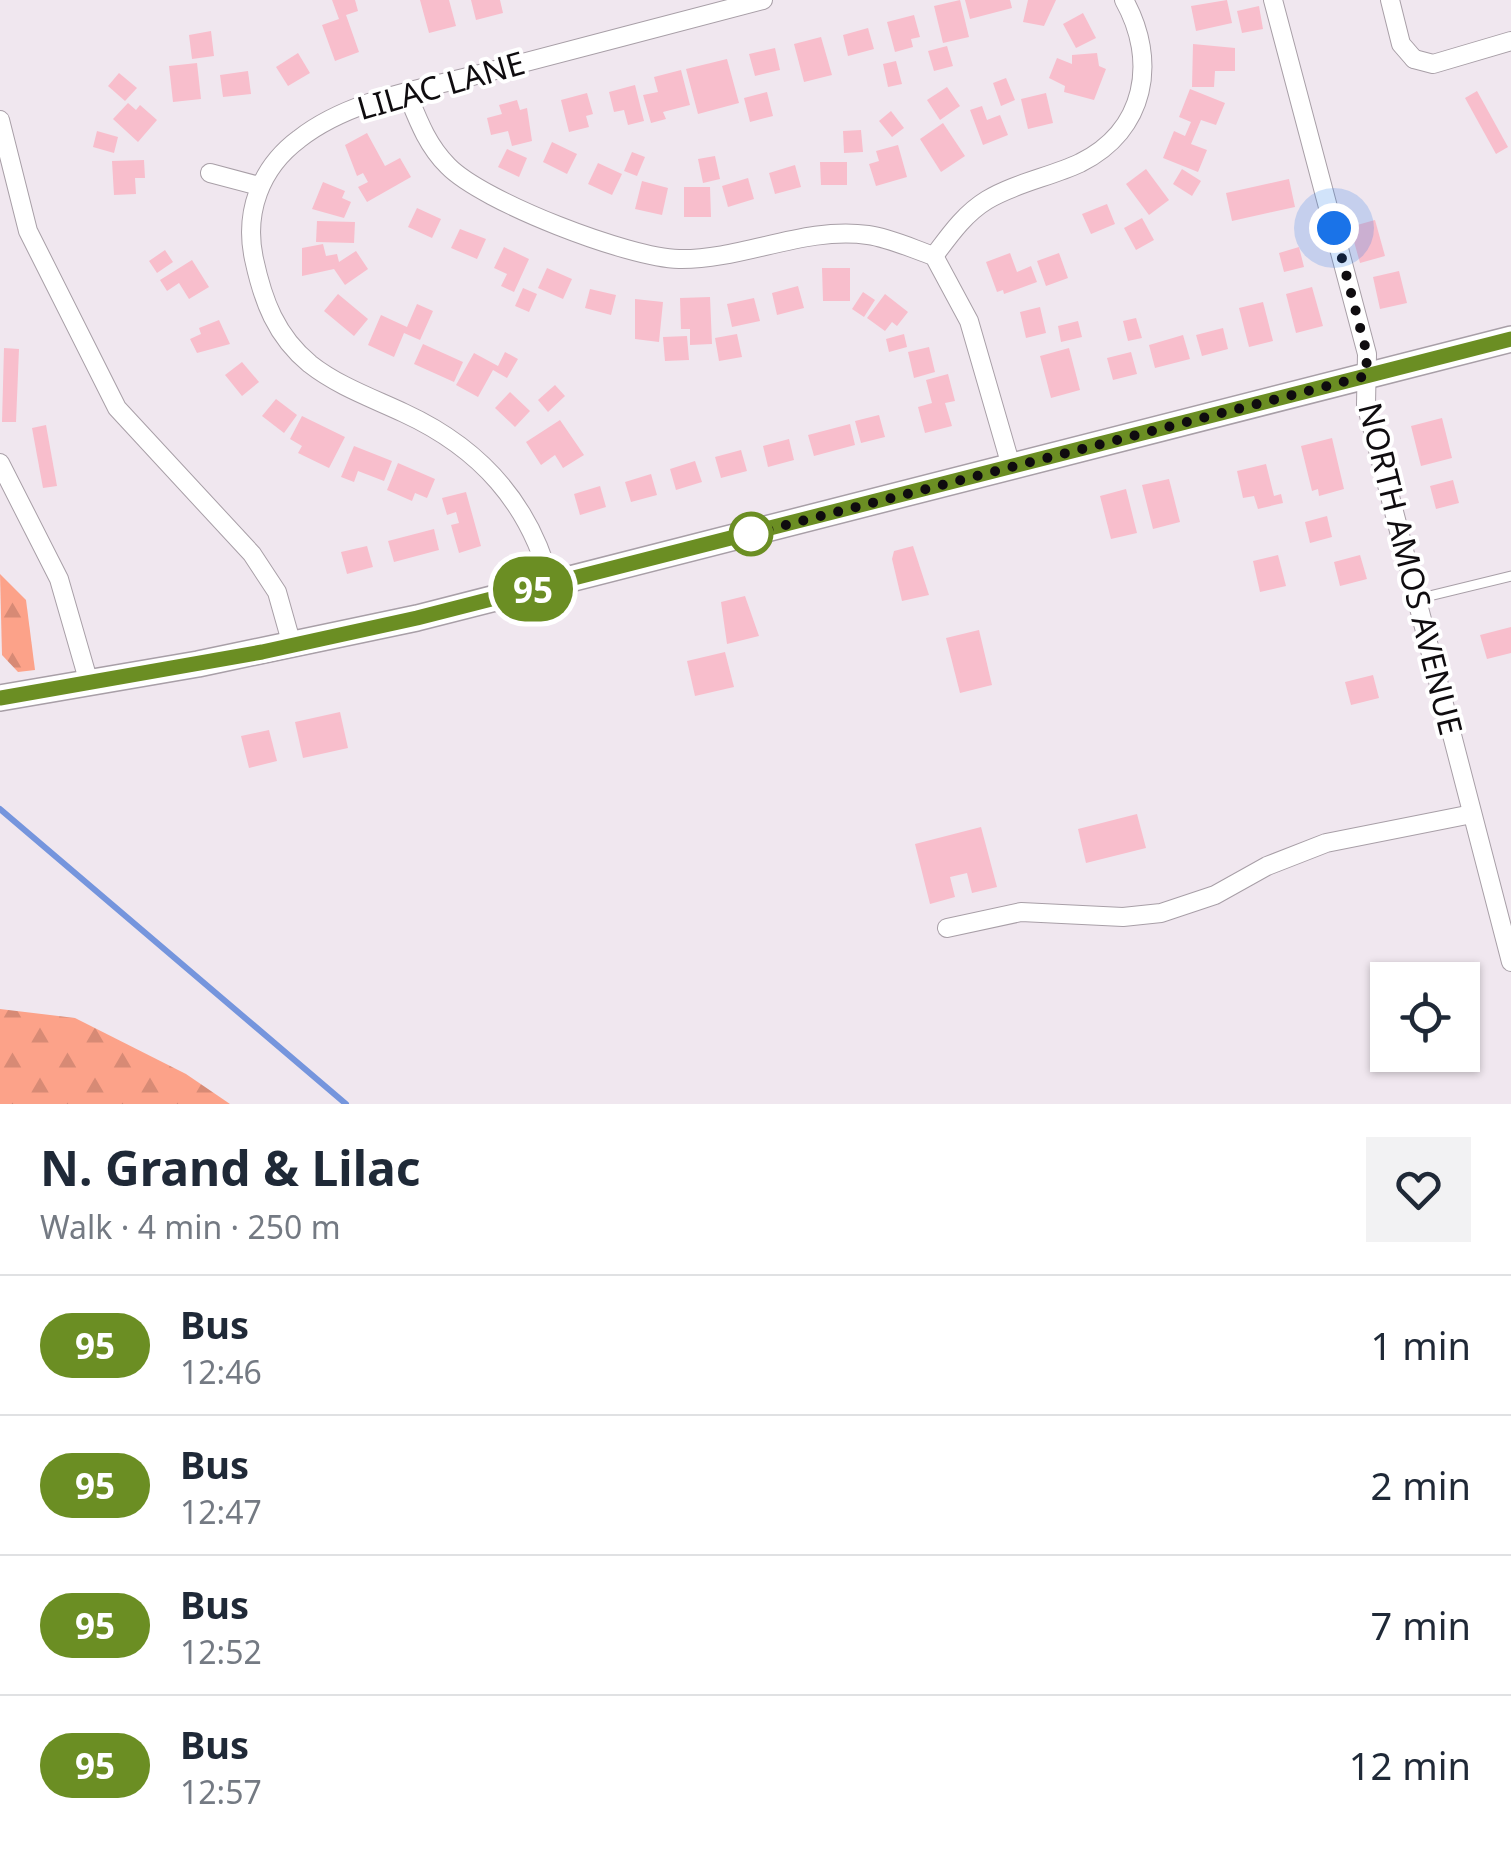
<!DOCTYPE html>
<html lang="en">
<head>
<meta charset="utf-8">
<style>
  body { margin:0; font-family:"Noto Sans",sans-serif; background:#f2f2f3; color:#1f2937; height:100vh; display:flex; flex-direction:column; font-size:38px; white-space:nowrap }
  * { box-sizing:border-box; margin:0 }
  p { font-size:32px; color:#747a83 }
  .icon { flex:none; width:55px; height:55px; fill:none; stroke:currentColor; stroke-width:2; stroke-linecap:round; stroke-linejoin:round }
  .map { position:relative; height:1104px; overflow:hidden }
  .sheet { display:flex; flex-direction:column; background:#fff; flex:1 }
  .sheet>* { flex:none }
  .badge { padding:0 20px; border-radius:32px; font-size:35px; line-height:65px }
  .fabs { position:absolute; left:1370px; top:962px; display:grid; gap:20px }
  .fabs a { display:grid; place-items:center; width:110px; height:110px; border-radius:0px; background:#fff; box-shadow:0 2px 8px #0004; font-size:50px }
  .you { position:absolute; width:50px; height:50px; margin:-25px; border:8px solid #fff; border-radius:50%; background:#1a73e8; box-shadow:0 0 0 15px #1a73e833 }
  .map>.badge { position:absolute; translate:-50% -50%; box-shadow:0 0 0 5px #fff }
  .round { display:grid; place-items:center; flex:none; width:105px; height:105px; border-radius:0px; background:#f2f2f3 }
  .summary { display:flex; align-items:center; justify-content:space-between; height:170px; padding:0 40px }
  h1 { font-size:48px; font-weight:700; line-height:75px }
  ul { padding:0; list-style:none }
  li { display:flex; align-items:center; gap:30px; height:140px; padding:0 40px; border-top:2px solid #e0e1e3 }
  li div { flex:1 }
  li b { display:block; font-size:38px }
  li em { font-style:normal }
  li .badge { min-width:110px; font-weight:700; text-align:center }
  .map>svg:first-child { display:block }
  .forest { fill:url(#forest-firs) }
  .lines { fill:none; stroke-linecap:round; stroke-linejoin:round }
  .stream { stroke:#7595dd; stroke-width:6 }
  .building { fill:#f8becc }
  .service-casing { stroke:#a89fa7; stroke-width:11 }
  .minor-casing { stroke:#a89fa7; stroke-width:20 }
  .secondary-casing { stroke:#a89fa7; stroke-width:28 }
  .service { stroke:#fff; stroke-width:9 }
  .minor { stroke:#fff; stroke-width:18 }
  .secondary { stroke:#fff; stroke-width:25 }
  .line-casing { stroke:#fff; stroke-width:22 }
  .line { stroke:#6b8e23; stroke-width:15 }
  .walk { stroke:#0f0c0f; stroke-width:10; stroke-dasharray:0 18 }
  .stop-dot { fill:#fff; stroke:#6b8e23; stroke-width:5 }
  .labels { text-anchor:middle; stroke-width:8; stroke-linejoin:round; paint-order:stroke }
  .street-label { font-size:32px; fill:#0f0c0f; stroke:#fff }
</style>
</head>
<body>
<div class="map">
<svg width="1511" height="1104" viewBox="0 0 1511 1104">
  <defs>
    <pattern id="forest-firs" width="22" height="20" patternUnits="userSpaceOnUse" patternTransform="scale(2.5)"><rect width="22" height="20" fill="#fca289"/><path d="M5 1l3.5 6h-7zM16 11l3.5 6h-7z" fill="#d78a75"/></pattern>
  </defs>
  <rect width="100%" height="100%" fill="#f0e7ef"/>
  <g class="forest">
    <path d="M 0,574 L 26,600 L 35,670 L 18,672 L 2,655 Z"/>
    <path d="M 0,1009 L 75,1018 L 186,1074 L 230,1104 L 0,1104 Z"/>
  </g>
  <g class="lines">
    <path class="stream" d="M 0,809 L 346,1104"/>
  </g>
  <g class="building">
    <path d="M 332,0 L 355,0 L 358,11 L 346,15 L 359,52 L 335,61 L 322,25 L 339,19 Z"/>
    <path d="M 420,0 L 449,0 L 456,26 L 429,33 Z"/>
    <path d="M 471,0 L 500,0 L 503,13 L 476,20 Z"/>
    <path d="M 960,0 L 969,37 L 943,43 L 934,6 Z"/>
    <path d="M 965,0 L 1010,0 L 1012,8 L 970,19 Z"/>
    <path d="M 1028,0 L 1056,0 L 1044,26 L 1023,22 Z"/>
    <path d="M 1227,0 L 1232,23 L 1196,31 L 1191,6 Z"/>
    <path d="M 1259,6 L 1263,29 L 1242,33 L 1237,11 Z"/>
    <path d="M 1083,13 L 1096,38 L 1076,48 L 1063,24 Z"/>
    <path d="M 914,15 L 920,37 L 911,39 L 913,47 L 895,52 L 887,22 Z"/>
    <path d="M 868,28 L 874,49 L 848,56 L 843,35 Z"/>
    <path d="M 211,31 L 214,56 L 192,59 L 189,35 Z"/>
    <path d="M 821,37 L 832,75 L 804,82 L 794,44 Z"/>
    <path d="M 1193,44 L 1235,48 L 1235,71 L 1215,71 L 1214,87 L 1192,87 Z"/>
    <path d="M 947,46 L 953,66 L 934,71 L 928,51 Z"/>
    <path d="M 775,48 L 780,70 L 755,76 L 749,54 Z"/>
    <path d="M 298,53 L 310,73 L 288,86 L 276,67 Z"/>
    <path d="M 1097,53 L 1099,66 L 1106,69 L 1094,100 L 1064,92 L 1065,86 L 1049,78 L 1057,58 L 1072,64 L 1072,55 Z"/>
    <path d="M 727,59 L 739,103 L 698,114 L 686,69 Z"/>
    <path d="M 896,61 L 902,84 L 888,87 L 883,64 Z"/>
    <path d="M 197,63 L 201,99 L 173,102 L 169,66 Z"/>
    <path d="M 681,70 L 690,105 L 663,112 L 666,119 L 651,123 L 643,95 L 658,92 L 654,77 Z"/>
    <path d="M 248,71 L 251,94 L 223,97 L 220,75 Z"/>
    <path d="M 119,73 L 137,88 L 125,101 L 108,86 Z"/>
    <path d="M 1006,78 L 1015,100 L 1001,106 L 993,83 Z"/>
    <path d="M 635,85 L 644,121 L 628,125 L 624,110 L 614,112 L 609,92 Z"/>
    <path d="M 947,87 L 960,106 L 940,120 L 927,100 Z"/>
    <path d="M 1190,89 L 1225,103 L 1216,125 L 1201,120 L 1191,144 L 1207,150 L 1198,172 L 1163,158 L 1174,131 L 1185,136 L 1191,122 L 1179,117 Z"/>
    <path d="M 1477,91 L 1508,147 L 1496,154 L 1465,98 Z"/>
    <path d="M 767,92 L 773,116 L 750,122 L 744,98 Z"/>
    <path d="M 587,93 L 593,114 L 586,116 L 589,127 L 569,132 L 561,100 Z"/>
    <path d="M 1046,93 L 1053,123 L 1028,129 L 1021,99 Z"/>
    <path d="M 517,100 L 520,110 L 527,108 L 532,141 L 512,146 L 508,131 L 491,135 L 487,118 L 502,114 L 499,105 Z"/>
    <path d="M 128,103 L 136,110 L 140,105 L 157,120 L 138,142 L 113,119 Z"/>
    <path d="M 982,106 L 987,120 L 1000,115 L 1008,135 L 983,145 L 970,110 Z"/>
    <path d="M 891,111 L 904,128 L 892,137 L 879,121 Z"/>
    <path d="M 943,123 L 965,156 L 941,172 L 920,139 Z"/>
    <path d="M 861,130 L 863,152 L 844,153 L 843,131 Z"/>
    <path d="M 97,131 L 118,137 L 114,153 L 93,147 Z"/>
    <path d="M 367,133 L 385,166 L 400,158 L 411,177 L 367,202 L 358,187 L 368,182 L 363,173 L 357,176 L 345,145 Z"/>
    <path d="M 552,142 L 577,154 L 567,174 L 543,162 Z"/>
    <path d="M 898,145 L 907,177 L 876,186 L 869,164 L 879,161 L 876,151 Z"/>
    <path d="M 507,149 L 527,158 L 519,177 L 498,167 Z"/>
    <path d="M 632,152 L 645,157 L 637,176 L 624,171 Z"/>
    <path d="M 715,156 L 720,179 L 703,183 L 698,159 Z"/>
    <path d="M 144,160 L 145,178 L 135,178 L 136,194 L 114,195 L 112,161 Z"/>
    <path d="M 820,162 L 847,162 L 847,185 L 821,185 Z"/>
    <path d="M 598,163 L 622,174 L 612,195 L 588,184 Z"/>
    <path d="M 795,165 L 801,187 L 775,194 L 769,173 Z"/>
    <path d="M 1146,169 L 1169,200 L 1149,215 L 1126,184 Z"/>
    <path d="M 1182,169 L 1201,181 L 1192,196 L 1173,184 Z"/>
    <path d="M 748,178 L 754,199 L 728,207 L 722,186 Z"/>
    <path d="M 1289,179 L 1295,207 L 1232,221 L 1226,193 Z"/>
    <path d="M 642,181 L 668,188 L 662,215 L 635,209 Z"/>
    <path d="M 323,182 L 345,191 L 342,198 L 351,202 L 344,218 L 312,209 Z"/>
    <path d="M 684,187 L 710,187 L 711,217 L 684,217 Z"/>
    <path d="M 1107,204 L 1115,224 L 1091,234 L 1082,214 Z"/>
    <path d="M 417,208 L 441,219 L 432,238 L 408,227 Z"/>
    <path d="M 1142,218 L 1154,240 L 1136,250 L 1124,228 Z"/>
    <path d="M 1375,220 L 1385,256 L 1360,263 L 1350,227 Z"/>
    <path d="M 317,221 L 355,222 L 354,243 L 316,242 Z"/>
    <path d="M 460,229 L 486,239 L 477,259 L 451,248 Z"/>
    <path d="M 323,244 L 326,256 L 337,254 L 339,262 L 356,251 L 368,269 L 345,285 L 334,269 L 302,276 L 302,248 Z"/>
    <path d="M 504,247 L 529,259 L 514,292 L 501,286 L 507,274 L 494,268 Z"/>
    <path d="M 1299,247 L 1304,267 L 1284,272 L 1279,253 Z"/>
    <path d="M 165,250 L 173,262 L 157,273 L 149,261 Z"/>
    <path d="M 1010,253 L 1017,272 L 1031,266 L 1037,282 L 1004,294 L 1003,290 L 997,292 L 986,262 Z"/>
    <path d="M 1059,253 L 1068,278 L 1046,286 L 1037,261 Z"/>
    <path d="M 192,260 L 209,287 L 189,299 L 179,283 L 167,291 L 160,280 Z"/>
    <path d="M 547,268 L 572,279 L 563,299 L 538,288 Z"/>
    <path d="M 822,268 L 850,268 L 850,301 L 823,301 Z"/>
    <path d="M 1399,271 L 1407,303 L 1380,309 L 1373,277 Z"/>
    <path d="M 798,286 L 804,308 L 777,315 L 772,293 Z"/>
    <path d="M 1312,287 L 1323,326 L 1296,333 L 1286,294 Z"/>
    <path d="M 523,288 L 537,294 L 529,312 L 515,306 Z"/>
    <path d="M 590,289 L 616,295 L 611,315 L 585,308 Z"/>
    <path d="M 863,292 L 875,300 L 864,317 L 852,309 Z"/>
    <path d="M 338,294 L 368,319 L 354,336 L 324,311 Z"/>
    <path d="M 885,294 L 908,312 L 897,326 L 892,322 L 885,331 L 867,318 Z"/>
    <path d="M 710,297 L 712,344 L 690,345 L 690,329 L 681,329 L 680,298 Z"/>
    <path d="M 754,298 L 760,321 L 732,327 L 727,304 Z"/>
    <path d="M 635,299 L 663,302 L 659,342 L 635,339 Z"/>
    <path d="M 1263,302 L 1273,341 L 1249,347 L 1239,308 Z"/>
    <path d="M 417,304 L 433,311 L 420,340 L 404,333 L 394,357 L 368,345 L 381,315 L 407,327 Z"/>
    <path d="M 1040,307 L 1046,333 L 1026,338 L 1020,312 Z"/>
    <path d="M 1136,318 L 1142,338 L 1128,341 L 1123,321 Z"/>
    <path d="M 219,320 L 230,344 L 197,353 L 190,339 L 201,334 L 199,328 Z"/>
    <path d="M 1078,321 L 1082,337 L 1061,342 L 1058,326 Z"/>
    <path d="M 1223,328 L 1228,349 L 1202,356 L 1196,335 Z"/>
    <path d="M 737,334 L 742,357 L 719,361 L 715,338 Z"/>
    <path d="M 904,334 L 907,347 L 889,352 L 886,339 Z"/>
    <path d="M 1183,335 L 1190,359 L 1155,368 L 1149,345 Z"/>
    <path d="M 687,336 L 689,360 L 665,361 L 663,337 Z"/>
    <path d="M 423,344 L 463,362 L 454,382 L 414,364 Z"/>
    <path d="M 929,347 L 935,372 L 914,378 L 908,352 Z"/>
    <path d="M 4,348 L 19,349 L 16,422 L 2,422 Z"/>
    <path d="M 1069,348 L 1080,390 L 1051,398 L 1040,356 Z"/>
    <path d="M 505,352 L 518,359 L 507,378 L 493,370 L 478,397 L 456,385 L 474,353 L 498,366 Z"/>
    <path d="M 1131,352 L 1137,374 L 1113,380 L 1107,358 Z"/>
    <path d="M 242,362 L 259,382 L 242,396 L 225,375 Z"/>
    <path d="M 948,374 L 955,401 L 945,403 L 952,426 L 925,433 L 918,407 L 932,403 L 926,380 Z"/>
    <path d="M 555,385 L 565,396 L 548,412 L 538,400 Z"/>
    <path d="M 510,392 L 530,411 L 515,427 L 495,408 Z"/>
    <path d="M 276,399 L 297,415 L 284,433 L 262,416 Z"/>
    <path d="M 879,415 L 885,437 L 861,443 L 855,421 Z"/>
    <path d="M 302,416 L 345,437 L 329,468 L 298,453 L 302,446 L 290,439 Z"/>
    <path d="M 1442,418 L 1452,458 L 1421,466 L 1411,426 Z"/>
    <path d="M 560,420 L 584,455 L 563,468 L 555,455 L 541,465 L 526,442 Z"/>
    <path d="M 850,424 L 855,445 L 814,456 L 808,435 Z"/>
    <path d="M 46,425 L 57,486 L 43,488 L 32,428 Z"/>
    <path d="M 1332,438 L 1344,489 L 1319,496 L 1318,489 L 1312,491 L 1301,446 Z"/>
    <path d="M 789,439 L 794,460 L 768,467 L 763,446 Z"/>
    <path d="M 354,446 L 392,461 L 384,481 L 358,471 L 354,482 L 341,477 Z"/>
    <path d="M 741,450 L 747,471 L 721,478 L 715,457 Z"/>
    <path d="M 695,461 L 702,482 L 676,490 L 670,469 Z"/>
    <path d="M 398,463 L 435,479 L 427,498 L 415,493 L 412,501 L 387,490 Z"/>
    <path d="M 1266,464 L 1274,496 L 1281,494 L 1283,503 L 1258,509 L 1254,496 L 1243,498 L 1237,471 Z"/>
    <path d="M 651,474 L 657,495 L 631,502 L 625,482 Z"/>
    <path d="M 1169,479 L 1180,522 L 1153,529 L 1142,485 Z"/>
    <path d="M 1453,480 L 1459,503 L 1436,509 L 1430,486 Z"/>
    <path d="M 600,486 L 606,507 L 580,515 L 574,494 Z"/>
    <path d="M 1126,489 L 1137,533 L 1111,539 L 1100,496 Z"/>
    <path d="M 466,492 L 481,546 L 459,553 L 451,525 L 459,523 L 456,512 L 447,515 L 442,498 Z"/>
    <path d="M 1327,516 L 1332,537 L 1310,543 L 1305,522 Z"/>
    <path d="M 434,529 L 439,550 L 394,562 L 388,541 Z"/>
    <path d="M 367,546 L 373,567 L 347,574 L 341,552 Z"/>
    <path d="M 913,546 L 929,595 L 902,601 L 892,559 L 894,551 Z"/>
    <path d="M 1278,555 L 1286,586 L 1260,592 L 1253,561 Z"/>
    <path d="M 1360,555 L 1367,579 L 1340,586 L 1334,562 Z"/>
    <path d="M 745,596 L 759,636 L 727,644 L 721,602 Z"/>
    <path d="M 1511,627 L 1511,653 L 1487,659 L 1480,635 Z"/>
    <path d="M 979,630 L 992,685 L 960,693 L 946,638 Z"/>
    <path d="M 725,652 L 734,687 L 695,696 L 687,661 Z"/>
    <path d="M 1373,675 L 1379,698 L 1351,705 L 1345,682 Z"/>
    <path d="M 340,712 L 348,748 L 303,758 L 295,722 Z"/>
    <path d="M 269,730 L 277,761 L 249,768 L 241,736 Z"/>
    <path d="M 1137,814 L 1146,848 L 1086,863 L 1078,829 Z"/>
    <path d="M 981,827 L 997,887 L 972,893 L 967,873 L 950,877 L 955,897 L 930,904 L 915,844 Z"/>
  </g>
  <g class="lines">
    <g class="service-casing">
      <path id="service" d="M 1417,599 L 1511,576"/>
    </g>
    <g class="minor-casing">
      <g id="minor">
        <path d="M 1273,0 L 1367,354 L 1366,404 L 1511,962"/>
        <path d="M 1390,0 L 1401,44 L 1414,59"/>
        <path d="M 1414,59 L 1433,64 L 1511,41"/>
        <path d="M 407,93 C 418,120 427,145 448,166 C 483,202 629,258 679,259 C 743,260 804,226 868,235 C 890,238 913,249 934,256 L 969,321 L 1011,466"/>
        <path d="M 0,120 L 28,231 L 117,408 L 252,554 L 277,592 L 292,645"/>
        <path d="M 210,173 L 259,186"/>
        <path d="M 934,256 C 949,236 964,214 987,200 C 1015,183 1050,177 1080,163 C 1146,130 1158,61 1124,0"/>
        <path d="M 0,463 L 59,579 L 89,683"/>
        <path d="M 551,585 C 530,503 480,448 404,413 C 372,398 338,386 310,364 C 276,336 263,301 254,259 C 244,213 260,168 299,139 C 350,99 423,89 484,73 C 577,49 670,24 763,0"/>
        <path d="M 947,928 L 1021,912 L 1123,917 L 1161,913 L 1215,895 L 1267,866 L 1326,843 L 1472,814"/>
      </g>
    </g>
    <g class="secondary-casing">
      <path id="secondary" d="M 0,698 L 198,664 L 417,618 L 1511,339"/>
    </g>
    <use href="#service" class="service"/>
    <use href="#minor" class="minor"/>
    <use href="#secondary" class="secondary"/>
  </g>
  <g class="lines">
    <g class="line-casing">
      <path id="line" d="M 0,698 L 262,652 L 417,618 L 1511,339"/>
    </g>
    <use href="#line" class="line"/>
    <path class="walk" d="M 751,534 L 1366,376 L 1367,354 L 1334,228"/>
  </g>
  <circle class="stop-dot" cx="751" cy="534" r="20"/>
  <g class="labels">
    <g class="street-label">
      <text transform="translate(441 86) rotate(-16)" y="11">LILAC LANE</text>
      <text transform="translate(1410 569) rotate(76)" y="11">NORTH AMOS AVENUE</text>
    </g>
  </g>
</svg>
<div class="fabs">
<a><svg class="icon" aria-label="locate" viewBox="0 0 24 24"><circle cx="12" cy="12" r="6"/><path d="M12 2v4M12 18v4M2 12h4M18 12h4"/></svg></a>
</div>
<div class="you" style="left:1334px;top:228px"></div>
<b class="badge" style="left:533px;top:589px;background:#6b8e23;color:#fff">95</b>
</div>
<section class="sheet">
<div class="summary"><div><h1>N. Grand &amp; Lilac</h1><p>Walk · 4 min · 250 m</p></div><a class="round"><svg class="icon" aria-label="heart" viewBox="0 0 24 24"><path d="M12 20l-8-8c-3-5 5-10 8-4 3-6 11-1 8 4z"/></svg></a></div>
<ul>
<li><span class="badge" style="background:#6b8e23;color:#fff">95</span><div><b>Bus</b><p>12:46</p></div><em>1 min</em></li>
<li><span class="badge" style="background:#6b8e23;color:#fff">95</span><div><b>Bus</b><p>12:47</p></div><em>2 min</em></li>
<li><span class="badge" style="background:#6b8e23;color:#fff">95</span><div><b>Bus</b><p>12:52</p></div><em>7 min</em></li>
<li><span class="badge" style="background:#6b8e23;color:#fff">95</span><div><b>Bus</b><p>12:57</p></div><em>12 min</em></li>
</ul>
</section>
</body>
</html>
